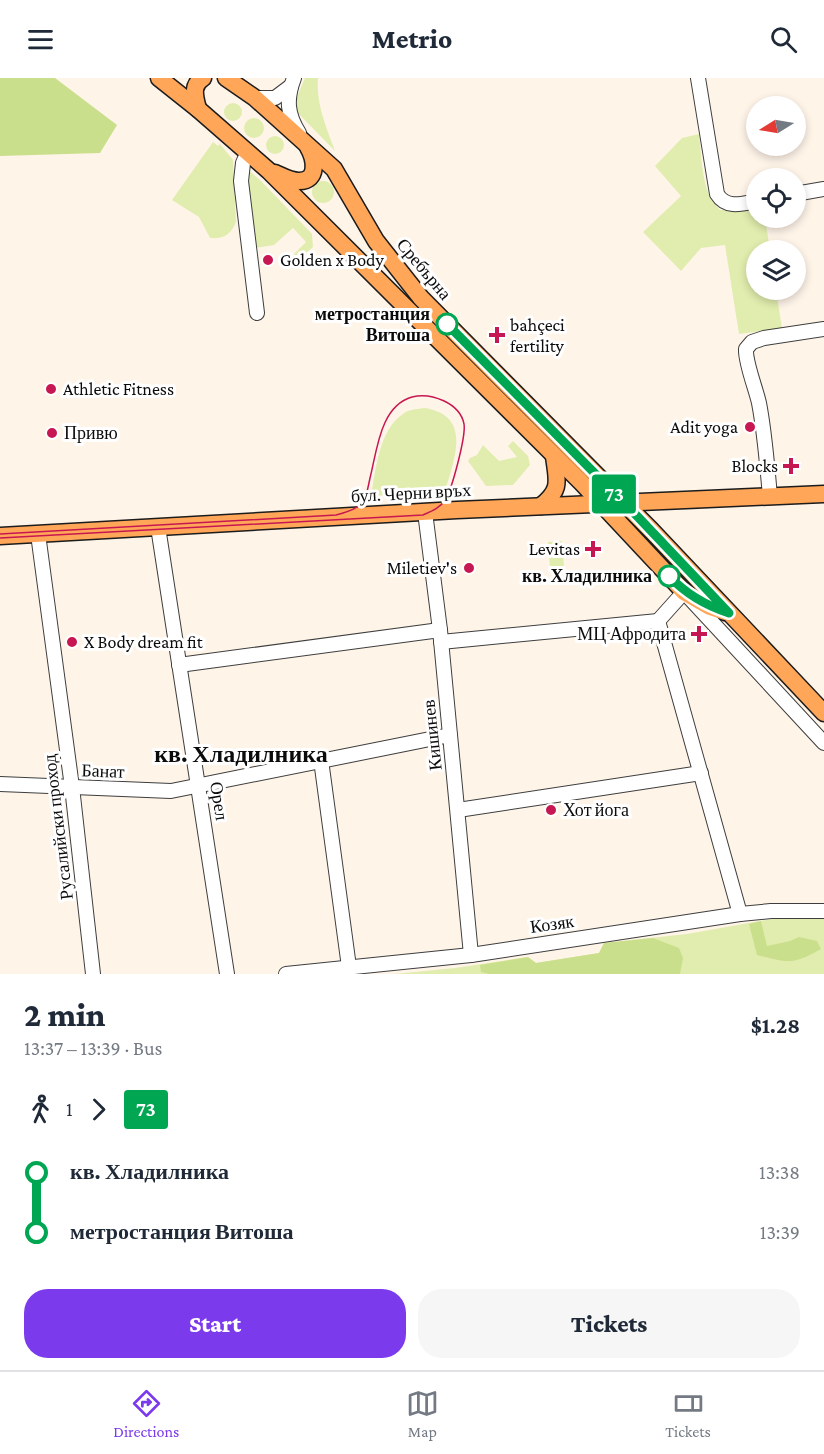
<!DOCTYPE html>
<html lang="en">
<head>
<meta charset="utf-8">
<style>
  body { margin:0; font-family:"Crimson Pro",serif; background:#f6f6f7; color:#1f2937; height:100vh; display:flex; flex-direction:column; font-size:22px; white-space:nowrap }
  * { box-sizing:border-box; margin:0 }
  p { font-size:20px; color:#747a83 }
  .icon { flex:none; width:33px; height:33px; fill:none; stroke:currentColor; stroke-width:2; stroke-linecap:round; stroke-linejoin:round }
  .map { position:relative; height:896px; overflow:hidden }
  .side { display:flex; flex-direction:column; background:#fff; flex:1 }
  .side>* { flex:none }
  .badge { padding:0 12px; border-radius:4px; font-size:21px; line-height:39px }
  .needle { width:39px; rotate:259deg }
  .tools { position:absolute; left:746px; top:18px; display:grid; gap:12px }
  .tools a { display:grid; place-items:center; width:60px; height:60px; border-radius:50%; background:#fff; box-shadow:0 3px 9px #0003; font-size:30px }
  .map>.badge { position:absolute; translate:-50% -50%; box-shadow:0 0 0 3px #fff }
  .legs { display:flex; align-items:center; gap:9px; height:66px; padding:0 24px; font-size:20px }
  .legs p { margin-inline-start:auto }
  .head { display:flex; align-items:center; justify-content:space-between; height:102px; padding:0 24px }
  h1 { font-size:33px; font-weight:800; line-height:45px }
  .primary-button { display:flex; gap:12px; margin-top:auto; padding:12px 24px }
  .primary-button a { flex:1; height:69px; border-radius:24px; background:#7c3aed; color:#fff; font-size:24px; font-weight:800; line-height:69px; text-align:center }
  .primary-button a+a { background:#f6f6f7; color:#1f2937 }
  ul { padding:0 24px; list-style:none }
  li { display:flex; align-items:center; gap:21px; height:60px; font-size:22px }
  li i { display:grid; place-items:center; width:9px; height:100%; margin:0 8px; background:currentColor }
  li i::after { content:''; width:15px; height:15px; margin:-8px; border:4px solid; border-radius:50%; background:#fff }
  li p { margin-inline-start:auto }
  li:first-child i { background:linear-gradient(#0000 50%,currentColor 0) }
  li:last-child i { background:linear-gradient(currentColor 50%,#0000 0) }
  header { display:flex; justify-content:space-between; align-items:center; height:78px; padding:0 24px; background:#fff; font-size:27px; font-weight:800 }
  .menu { display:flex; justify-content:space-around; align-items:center; height:84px; border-top:2px solid #e0e1e3; background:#fff; font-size:16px; color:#747a83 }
  .menu a { display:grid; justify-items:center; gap:3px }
  .menu .current { color:#7c3aed }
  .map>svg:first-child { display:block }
  .green { fill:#e1edae }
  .forest { fill:#cadf8c }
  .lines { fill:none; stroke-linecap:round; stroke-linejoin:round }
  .minor-casing { stroke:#3e3e3e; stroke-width:16 }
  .major-casing { stroke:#1c1c1c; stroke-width:19 }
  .minor { stroke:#fff; stroke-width:14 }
  .major { stroke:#ffa658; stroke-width:16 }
  .tram { stroke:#c71752; stroke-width:1.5 }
  .line-1-casing { stroke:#fff; stroke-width:14 }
  .line-1 { stroke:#00a651; stroke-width:9 }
  .poi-dot { fill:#c71752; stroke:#fff; stroke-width:2 }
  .stop-1-dot { fill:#fff; stroke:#00a651; stroke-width:3 }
  .labels { text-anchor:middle; stroke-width:6; stroke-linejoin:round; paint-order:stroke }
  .poi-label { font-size:18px; fill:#0b0b0b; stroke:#fff; text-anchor:start }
  .street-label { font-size:18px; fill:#0b0b0b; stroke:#fff }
  .stop-label { font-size:18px; font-weight:bold; fill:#0b0b0b; stroke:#fff; text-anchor:end }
  .district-label { font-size:24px; font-weight:bold; fill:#0b0b0b; stroke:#fff }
</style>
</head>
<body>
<header><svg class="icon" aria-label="menu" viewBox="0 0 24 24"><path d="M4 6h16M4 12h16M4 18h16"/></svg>Metrio<svg class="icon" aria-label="search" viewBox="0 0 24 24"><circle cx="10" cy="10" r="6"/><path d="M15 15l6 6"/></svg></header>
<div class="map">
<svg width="824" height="896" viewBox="0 0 824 896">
  <rect width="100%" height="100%" fill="#fff4e8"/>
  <g class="green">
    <path d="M 305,0 L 318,0 C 316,26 326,48 335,73 L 298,35 L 296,21 Z"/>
    <circle cx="233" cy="34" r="9"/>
    <circle cx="254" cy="50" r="10"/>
    <path d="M 699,56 C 702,81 701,115 720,132 L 756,131 L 756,140 L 765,140 L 770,172 L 756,172 L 756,212 L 776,212 L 782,250 L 739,256 L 725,167 L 701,170 L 681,193 L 643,154 L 681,118 L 655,88 L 682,60 Z"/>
    <circle cx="275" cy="67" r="9"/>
    <path d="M 213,64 L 218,68 L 220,66 L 233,82 L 236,144 C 231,157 223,161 210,160 L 199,139 L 172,122 Z"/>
    <path d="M 245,89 L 261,103 L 312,156 L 313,169 L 299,181 L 294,176 L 306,164 L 293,150 L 274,167 L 255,170 Z"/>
    <circle cx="323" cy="114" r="11"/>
    <path d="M 425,330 C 473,338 454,382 445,414 L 371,418 C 376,391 379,352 403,336 C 409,331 418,331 425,330 Z"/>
    <path d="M 513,363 L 528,378 L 530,387 L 513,407 L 486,408 L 468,383 L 470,380 L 477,377 L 483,367 L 499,383 L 517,379 L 508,368 Z"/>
    <path d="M 562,463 L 564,489 L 550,490 L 548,464 Z"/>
    <path d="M 783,839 L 824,839 L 824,896 L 394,896 L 455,890 L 528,879 L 536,885 L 599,875 L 604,865 L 687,856 Z"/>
  </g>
  <g class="forest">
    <path d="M 0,0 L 55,0 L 117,47 L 100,75 L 0,78 Z"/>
    <path d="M 761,843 L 767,868 L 790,863 L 799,859 L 817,863 L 821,871 C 793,887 788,885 757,877 L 749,846 Z"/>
    <path d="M 653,860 L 679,870 L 683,880 L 680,896 L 489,896 L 481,894 L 480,887 L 528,879 L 536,885 L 599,875 L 604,865 Z"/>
  </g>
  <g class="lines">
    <g class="minor-casing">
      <g id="minor">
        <path d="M 294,0 C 286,21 287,36 299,55"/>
        <path d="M 698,0 L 717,116 C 726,131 742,126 756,123"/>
        <path d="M 255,20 L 275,20 L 291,8"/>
        <path d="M 248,74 L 243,85 L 241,103 L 257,235"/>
        <path d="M 795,116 L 824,111"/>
        <path d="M 770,418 C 767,387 765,356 759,325 C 756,311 745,284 746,271 L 752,264 L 764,260 L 824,251"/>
        <path d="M 425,434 L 440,552 L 471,877"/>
        <path d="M 158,449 L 227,896"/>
        <path d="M 38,456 L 72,709 L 93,896"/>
        <path d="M 658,543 L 740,836"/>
        <path d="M 658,543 L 684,514 L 824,665"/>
        <path d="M 441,564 L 658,543"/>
        <path d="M 179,587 L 440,552"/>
        <path d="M 321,682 L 349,889"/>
        <path d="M 0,706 L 171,713 L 450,657"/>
        <path d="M 458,732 L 701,695"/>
        <path d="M 286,896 L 471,877 L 740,836 L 771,833 L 824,833"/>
      </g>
    </g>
    <g class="major-casing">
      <g id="major">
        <path d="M 159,0 L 198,31 L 269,93 L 581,404 L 684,514 L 710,529 L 725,534"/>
        <path d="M 226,0 L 255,20 L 334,91 L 376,163 L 421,220 L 652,453 L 824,635"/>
        <path d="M 198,31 C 195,19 191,7 203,0"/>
        <path d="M 275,95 C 282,98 290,103 299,103 C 319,103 315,81 308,69"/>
        <path d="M 541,428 C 562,411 557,403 554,378"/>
        <path d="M 0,458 L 457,432 L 824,416"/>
      </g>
    </g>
    <use href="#minor" class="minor"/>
    <use href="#major" class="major"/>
    <path class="tram" d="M 0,456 L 336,437 C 344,435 355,432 361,426 C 367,420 368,409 370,400 C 377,373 380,328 412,319 C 431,314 460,325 464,346 C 466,358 452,412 445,422 C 440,430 432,433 423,437 L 0,460"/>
  </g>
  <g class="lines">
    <g class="line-1-casing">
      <path id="line-1" d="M 447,246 L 638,439 L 729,535 C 704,527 686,516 669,498"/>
    </g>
    <use href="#line-1" class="line-1"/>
  </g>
  <g class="poi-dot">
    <circle cx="268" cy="182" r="6"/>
    <path d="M494 248h6v6h6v6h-6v6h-6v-6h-6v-6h6z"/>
    <circle cx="51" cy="311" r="6"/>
    <circle cx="750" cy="349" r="6"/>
    <circle cx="52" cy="355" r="6"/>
    <path d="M788 379h6v6h6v6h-6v6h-6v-6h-6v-6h6z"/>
    <path d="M590 462h6v6h6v6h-6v6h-6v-6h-6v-6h6z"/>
    <circle cx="469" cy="490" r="6"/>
    <path d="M696 547h6v6h6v6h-6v6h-6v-6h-6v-6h6z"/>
    <circle cx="72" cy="564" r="6"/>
    <circle cx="551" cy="732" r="6"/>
  </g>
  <g class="stop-1-dot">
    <circle cx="447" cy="246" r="10"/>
    <circle cx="669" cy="498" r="10"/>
  </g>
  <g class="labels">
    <g class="poi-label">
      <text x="280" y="188">Golden x Body</text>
      <text x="510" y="253">bahçeci<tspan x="510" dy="21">fertility</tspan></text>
      <text x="63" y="317">Athletic Fitness</text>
      <text x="738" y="355" text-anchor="end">Adit yoga</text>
      <text x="64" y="361">Привю</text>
      <text x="778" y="394" text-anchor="end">Blocks</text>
      <text x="580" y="477" text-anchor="end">Levitas</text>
      <text x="457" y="496" text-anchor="end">Miletiev's</text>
      <text x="686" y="562" text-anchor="end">МЦ Афродита</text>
      <text x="84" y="570">X Body dream fit</text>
      <text x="563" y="738">Хот йога</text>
    </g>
    <g class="street-label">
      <text transform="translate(424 191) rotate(50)" y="6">Сребърна</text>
      <text transform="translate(411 415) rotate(-3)" y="6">бул. Черни връх</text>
      <text transform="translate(432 657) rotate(-96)" y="6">Кишинев</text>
      <text transform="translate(103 693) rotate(2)" y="6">Банат</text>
      <text transform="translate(219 723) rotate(81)" y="6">Орел</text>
      <text transform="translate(58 749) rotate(-97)" y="6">Русалийски проход</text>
      <text transform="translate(552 846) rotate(-8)" y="6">Козяк</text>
    </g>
    <g class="stop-label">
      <text x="430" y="242">метростанция<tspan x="430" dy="21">Витоша</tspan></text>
      <text x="652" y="504">кв. Хладилника</text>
    </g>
    <g class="district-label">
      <text x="241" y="684">кв. Хладилника</text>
    </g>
  </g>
</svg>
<div class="tools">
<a><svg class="needle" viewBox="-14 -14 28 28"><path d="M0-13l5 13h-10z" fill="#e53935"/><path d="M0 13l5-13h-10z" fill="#747a83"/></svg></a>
<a><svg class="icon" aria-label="locate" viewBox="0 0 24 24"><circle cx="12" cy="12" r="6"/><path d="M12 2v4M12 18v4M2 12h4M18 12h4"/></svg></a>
<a><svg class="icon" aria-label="layers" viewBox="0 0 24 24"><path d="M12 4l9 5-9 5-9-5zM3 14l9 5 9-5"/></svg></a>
</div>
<b class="badge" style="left:614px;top:416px;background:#00a651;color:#fff">73</b>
</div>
<section class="side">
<div class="head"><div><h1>2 min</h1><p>13:37 – 13:39 · Bus</p></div><b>$1.28</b></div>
<div class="legs"><svg class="icon" aria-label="walk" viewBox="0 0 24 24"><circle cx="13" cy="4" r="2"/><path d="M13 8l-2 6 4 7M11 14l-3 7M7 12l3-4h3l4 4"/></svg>1<svg class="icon" aria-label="forward" viewBox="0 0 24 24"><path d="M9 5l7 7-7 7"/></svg><b class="badge" style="background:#00a651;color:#fff">73</b></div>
<ul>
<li><i style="color:#00a651"></i><b>кв. Хладилника</b><p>13:38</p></li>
<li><i style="color:#00a651"></i><b>метростанция Витоша</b><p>13:39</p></li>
</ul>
<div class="primary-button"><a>Start</a><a>Tickets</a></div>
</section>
<nav class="menu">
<a class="current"><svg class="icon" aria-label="directions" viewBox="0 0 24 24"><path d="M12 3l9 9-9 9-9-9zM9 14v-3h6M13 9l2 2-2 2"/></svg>Directions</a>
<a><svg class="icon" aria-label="map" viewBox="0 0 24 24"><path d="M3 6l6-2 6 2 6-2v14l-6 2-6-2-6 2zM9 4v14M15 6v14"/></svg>Map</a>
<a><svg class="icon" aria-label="tickets" viewBox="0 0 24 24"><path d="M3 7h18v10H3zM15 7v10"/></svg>Tickets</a>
</nav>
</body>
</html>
